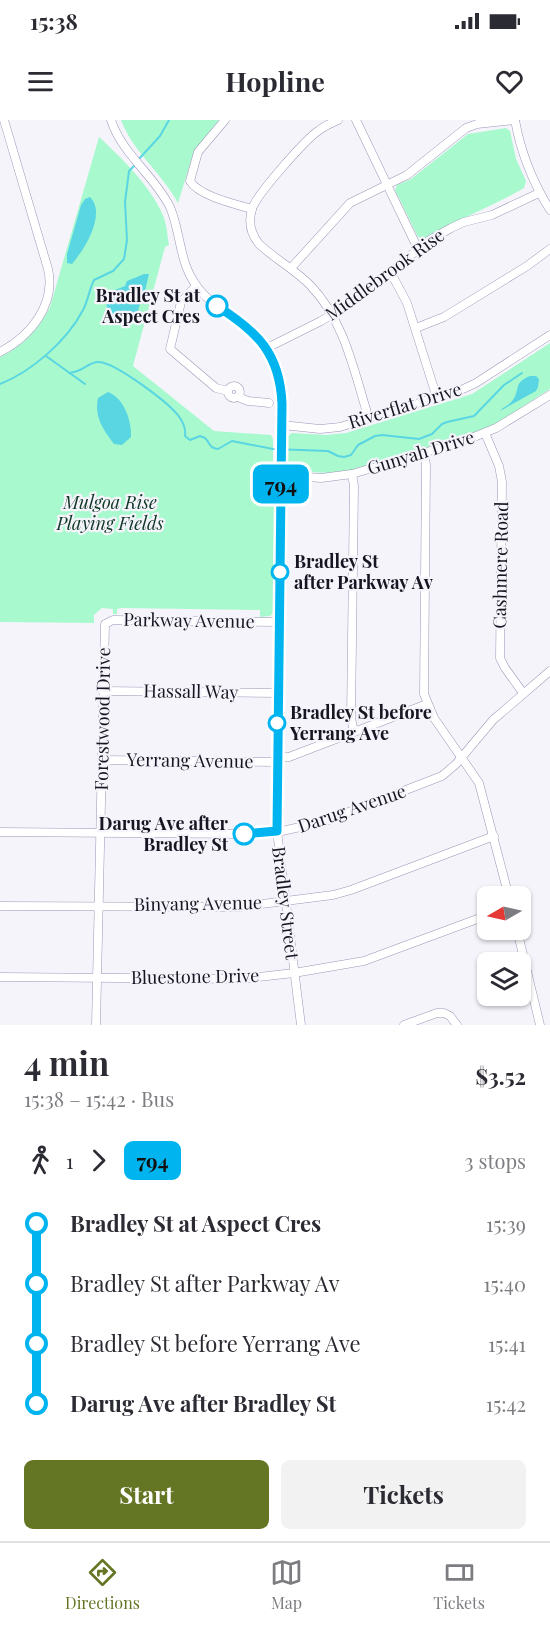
<!DOCTYPE html>
<html lang="en">
<head>
<meta charset="utf-8">
<style>
  body { margin:0; font-family:"Playfair Display",serif; background:#f2f2f3; color:#2b2b33; height:100vh; display:flex; flex-direction:column; font-size:22px; white-space:nowrap }
  * { box-sizing:border-box; margin:0 }
  p { font-size:20px; color:#7c7c81 }
  .icon { flex:none; width:33px; height:33px; fill:none; stroke:currentColor; stroke-width:2; stroke-linecap:round; stroke-linejoin:round }
  .map { position:relative; height:905px; overflow:hidden }
  .panel { display:flex; flex-direction:column; background:#fff; flex:1 }
  .panel>* { flex:none }
  .badge { padding:0 12px; border-radius:9px; font-size:21px; line-height:39px }
  .needle { width:39px; rotate:261deg }
  .controls { position:absolute; left:477px; top:766px; display:grid; gap:12px }
  .controls a { display:grid; place-items:center; width:54px; height:54px; border-radius:9px; background:#fff; box-shadow:0 2px 4px #0004; font-size:30px }
  .map>.badge { position:absolute; translate:-50% -50%; box-shadow:0 0 0 3px #fff }
  .legs { display:flex; align-items:center; gap:9px; height:66px; padding:0 24px; font-size:20px }
  .legs p { margin-inline-start:auto }
  .head { display:flex; align-items:center; justify-content:space-between; height:102px; padding:0 24px }
  h1 { font-size:33px; font-weight:700; line-height:45px }
  .cta { display:flex; gap:12px; margin-top:auto; padding:12px 24px }
  .cta a { flex:1; height:69px; border-radius:9px; background:#647524; color:#fff; font-size:24px; font-weight:700; line-height:69px; text-align:center }
  .cta a+a { background:#f2f2f3; color:#2b2b33 }
  ul { padding:0 24px; list-style:none }
  li { display:flex; align-items:center; gap:21px; height:60px; font-size:22px }
  li i { display:grid; place-items:center; width:9px; height:100%; margin:0 8px; background:currentColor }
  li i::after { content:''; width:15px; height:15px; margin:-8px; border:4px solid; border-radius:50%; background:#fff }
  li p { margin-inline-start:auto }
  li:first-child i { background:linear-gradient(#0000 50%,currentColor 0) }
  li:last-child i { background:linear-gradient(currentColor 50%,#0000 0) }
  .status { display:flex; justify-content:space-between; align-items:center; height:42px; padding:0 30px; background:#fff; direction:ltr }
  .status svg { height:16px; fill:currentColor }
  header { display:flex; justify-content:space-between; align-items:center; height:78px; padding:0 24px; background:#fff; font-size:27px; font-weight:700 }
  .menu { display:flex; justify-content:space-around; align-items:center; height:84px; border-top:2px solid #e1e1e2; background:#fff; font-size:16px; color:#7c7c81 }
  .menu a { display:grid; justify-items:center; gap:3px }
  .menu .current { color:#647524 }
  .map>svg:first-child { display:block }
  .green { fill:#a9f9ce }
  .water { fill:#5ad6e2 }
  .lines { fill:none; stroke-linecap:round; stroke-linejoin:round }
  .stream { stroke:#5ad6e2; stroke-width:2 }
  .minor-casing { stroke:#9c96b7; stroke-width:9 }
  .minor { stroke:#fff; stroke-width:8 }
  .line-1-casing { stroke:#fff; stroke-width:14 }
  .line-1 { stroke:#00b5ef; stroke-width:9 }
  .stop-1-dot { fill:#fff; stroke:#00b5ef; stroke-width:3 }
  .labels { text-anchor:middle; stroke-width:4.5; stroke-linejoin:round; paint-order:stroke }
  .street-label { font-size:18px; fill:#171521; stroke:#f5f4fb }
  .stop-label { font-size:18px; font-weight:bold; fill:#171521; stroke:#f5f4fb; text-anchor:end }
  .park-label { font-size:18px; font-style:italic; fill:#103826; stroke:#f5f4fb }
</style>
</head>
<body>
<div class="status"><b>15:38</b><svg viewBox="0 0 49 12"><path d="M0 12V9h3v3zM5 12V6h3v6zM10 12V3h3v9zM15 12V0h3v12zM26 1h20v11H26zM47 4h2v5h-2z"/></svg></div>
<header><svg class="icon" aria-label="menu" viewBox="0 0 24 24"><path d="M4 6h16M4 12h16M4 18h16"/></svg>Hopline<svg class="icon" aria-label="heart" viewBox="0 0 24 24"><path d="M12 20l-8-8c-3-5 5-10 8-4 3-6 11-1 8 4z"/></svg></header>
<div class="map">
<svg width="550" height="905" viewBox="0 0 550 905">
  <rect width="100%" height="100%" fill="#f5f4fb"/>
  <g class="green">
    <path d="M 121,0 L 219,0 L 194,31 L 178,83 C 162,53 133,32 121,0 Z"/>
    <path d="M 506,8 L 510,11 L 516,39 L 526,61 L 524,68 C 491,87 456,100 423,119 L 418,117 L 395,70 L 397,65 L 411,59 L 468,14 Z"/>
    <path d="M 99,17 C 121,37 150,66 162,93 C 167,104 167,114 169,125 L 165,127 L 133,246 L 214,311 L 271,315 L 273,319 L 273,347 L 277,348 L 275,373 L 274,492 L 270,496 L 260,497 L 260,490 L 122,488 L 117,489 L 117,494 L 113,494 L 113,489 L 102,488 L 97,492 L 96,494 L 94,494 L 94,503 L 0,502 L 0,237 C 23,226 38,210 50,187 Z"/>
    <path d="M 550,223 L 550,269 L 502,300 L 479,312 L 351,350 L 329,353 L 291,351 L 288,346 L 288,316 L 292,313 L 326,315 L 346,313 L 472,274 Z"/>
  </g>
  <g class="water">
    <path d="M 90,77 C 107,94 84,130 72,144 L 67,143 L 67,134 L 81,85 L 85,79 Z"/>
    <path d="M 144,154 L 149,154 L 143,179 L 146,181 L 145,184 L 140,184 L 136,198 L 127,200 L 111,199 C 106,190 105,181 110,172 L 125,166 L 127,161 Z"/>
    <path d="M 530,256 L 536,256 L 539,259 L 538,267 L 536,271 L 500,291 C 504,286 508,286 512,281 C 521,271 512,263 530,256 Z"/>
    <path d="M 108,272 C 124,278 132,301 131,317 L 122,325 L 114,324 C 103,309 94,297 98,278 Z"/>
  </g>
  <g class="lines">
    <g class="stream">
      <path d="M 138,40 L 160,16 L 169,0"/>
      <path d="M 46,236 L 85,264"/>
      <path d="M 69,253 C 84,252 89,241 99,242 C 116,243 171,284 180,298 C 184,304 186,309 185,316 L 190,320 L 200,316 L 205,318 C 211,324 209,328 218,329 L 232,321 L 273,329 L 328,331 L 338,336 L 344,337 L 351,335 L 358,325 L 375,316 L 382,315 L 419,319 L 432,314 L 442,304 L 447,302 L 474,296 L 504,265 L 522,253"/>
      <path d="M 0,264 C 31,252 67,221 83,190 C 88,181 89,170 94,160 L 113,151 L 124,139 L 127,120 L 125,82 L 129,51 L 135,45"/>
    </g>
    <g class="minor-casing">
      <g id="minor">
        <path d="M 111,0 C 122,34 154,55 170,87 C 181,113 179,142 196,165 C 207,181 223,190 238,200 C 277,228 282,260 282,305 L 276,703 L 301,905"/>
        <path d="M 225,0 L 198,32 L 190,61 C 199,76 235,84 252,89"/>
        <path d="M 338,0 C 331,3 324,6 318,11 C 305,20 256,75 252,89 C 248,102 251,114 259,124 C 275,139 294,149 310,165 C 345,201 354,252 369,299"/>
        <path d="M 356,0 L 418,129"/>
        <path d="M 515,0 C 521,34 532,61 550,90"/>
        <path d="M 291,148 L 350,83 L 407,55 L 466,8 L 477,4 L 515,0"/>
        <path d="M 391,153 L 407,183 L 437,278"/>
        <path d="M 196,166 L 181,182 L 170,229 L 216,268 L 228,271"/>
        <path d="M 416,208 L 444,197 L 527,146 L 550,129"/>
        <path d="M 267,228 L 321,201 L 362,176 L 428,121 L 451,108 L 464,102 L 492,95 L 539,73"/>
        <path d="M 0,232 C 31,216 56,184 48,149 L 4,0"/>
        <circle cx="234" cy="272" r="6"/>
        <path d="M 238,277 L 248,281 L 269,283"/>
        <path d="M 282,305 L 320,309 L 340,307 L 461,270 L 476,263 L 550,215"/>
        <path d="M 485,313 L 499,346 L 502,362 L 500,538 L 505,548 L 523,573"/>
        <path d="M 424,333 L 426,345 L 424,574 L 434,598 L 479,663 L 509,777"/>
        <path d="M 352,354 L 354,366 L 351,598 L 354,612"/>
        <path d="M 281,355 L 321,358 L 352,354 L 464,321 L 496,308 L 550,275"/>
        <path d="M 103,571 L 278,573"/>
        <path d="M 277,637 L 289,637 L 427,584"/>
        <path d="M 103,640 L 277,642"/>
        <path d="M 0,712 L 243,714 L 282,711 L 323,702 L 442,656 L 456,644 L 493,600 L 550,551"/>
        <path d="M 0,786 L 239,787 L 333,775 L 351,770 L 494,716"/>
        <path d="M 517,810 L 540,905"/>
        <path d="M 0,857 L 240,859 L 294,853 L 364,841 L 488,795"/>
        <path d="M 96,905 L 105,504 L 113,500 L 279,502"/>
        <path d="M 404,905 L 437,893 L 444,893 L 450,896 L 457,905"/>
      </g>
    </g>
    <use href="#minor" class="minor"/>
  </g>
  <g class="lines">
    <g class="line-1-casing">
      <path id="line-1" d="M 217,186 C 258,212 280,234 282,284 L 277,711 L 244,714"/>
    </g>
    <use href="#line-1" class="line-1"/>
  </g>
  <g class="stop-1-dot">
    <circle cx="217" cy="186" r="10"/>
    <circle cx="280" cy="452" r="8"/>
    <circle cx="277" cy="603" r="8"/>
    <circle cx="244" cy="714" r="10"/>
  </g>
  <g class="labels">
    <g class="street-label">
      <text transform="translate(385 155) rotate(-36)" y="6">Middlebrook Rise</text>
      <text transform="translate(405 286) rotate(-17)" y="6">Riverflat Drive</text>
      <text transform="translate(421 333) rotate(-17)" y="6">Gunyah Drive</text>
      <text transform="translate(501 445) rotate(-89)" y="6">Cashmere Road</text>
      <text transform="translate(189 501) rotate(1)" y="6">Parkway Avenue</text>
      <text transform="translate(191 572) rotate(1)" y="6">Hassall Way</text>
      <text transform="translate(103 599) rotate(-89)" y="6">Forestwood Drive</text>
      <text transform="translate(190 641) rotate(1)" y="6">Yerrang Avenue</text>
      <text transform="translate(352 689) rotate(-19)" y="6">Darug Avenue</text>
      <text transform="translate(285 783) rotate(83)" y="6">Bradley Street</text>
      <text transform="translate(198 784) rotate(-1)" y="6">Binyang Avenue</text>
      <text transform="translate(195 857) rotate(-1)" y="6">Bluestone Drive</text>
    </g>
    <g class="stop-label">
      <text x="200" y="182">Bradley St at<tspan x="200" dy="21">Aspect Cres</tspan></text>
      <text x="294" y="448" text-anchor="start">Bradley St<tspan x="294" dy="21">after Parkway Av</tspan></text>
      <text x="290" y="599" text-anchor="start">Bradley St before<tspan x="290" dy="21">Yerrang Ave</tspan></text>
      <text x="228" y="710">Darug Ave after<tspan x="228" dy="21">Bradley St</tspan></text>
    </g>
    <g class="park-label">
      <text x="110" y="389">Mulgoa Rise<tspan x="110" dy="21">Playing Fields</tspan></text>
    </g>
  </g>
</svg>
<div class="controls">
<a><svg class="needle" viewBox="-14 -14 28 28"><path d="M0-13l5 13h-10z" fill="#e53935"/><path d="M0 13l5-13h-10z" fill="#7c7c81"/></svg></a>
<a><svg class="icon" aria-label="layers" viewBox="0 0 24 24"><path d="M12 4l9 5-9 5-9-5zM3 14l9 5 9-5"/></svg></a>
</div>
<b class="badge" style="left:281px;top:364px;background:#00b5ef;color:#111">794</b>
</div>
<section class="panel">
<div class="head"><div><h1>4 min</h1><p>15:38 – 15:42 · Bus</p></div><b>$3.52</b></div>
<div class="legs"><svg class="icon" aria-label="walk" viewBox="0 0 24 24"><circle cx="13" cy="4" r="2"/><path d="M13 8l-2 6 4 7M11 14l-3 7M7 12l3-4h3l4 4"/></svg>1<svg class="icon" aria-label="forward" viewBox="0 0 24 24"><path d="M9 5l7 7-7 7"/></svg><b class="badge" style="background:#00b5ef;color:#111">794</b><p>3 stops</p></div>
<ul>
<li><i style="color:#00b5ef"></i><b>Bradley St at Aspect Cres</b><p>15:39</p></li>
<li><i style="color:#00b5ef"></i><span>Bradley St after Parkway Av</span><p>15:40</p></li>
<li><i style="color:#00b5ef"></i><span>Bradley St before Yerrang Ave</span><p>15:41</p></li>
<li><i style="color:#00b5ef"></i><b>Darug Ave after Bradley St</b><p>15:42</p></li>
</ul>
<div class="cta"><a>Start</a><a>Tickets</a></div>
</section>
<nav class="menu">
<a class="current"><svg class="icon" aria-label="directions" viewBox="0 0 24 24"><path d="M12 3l9 9-9 9-9-9zM9 14v-3h6M13 9l2 2-2 2"/></svg>Directions</a>
<a><svg class="icon" aria-label="map" viewBox="0 0 24 24"><path d="M3 6l6-2 6 2 6-2v14l-6 2-6-2-6 2zM9 4v14M15 6v14"/></svg>Map</a>
<a><svg class="icon" aria-label="tickets" viewBox="0 0 24 24"><path d="M3 7h18v10H3zM15 7v10"/></svg>Tickets</a>
</nav>
</body>
</html>
